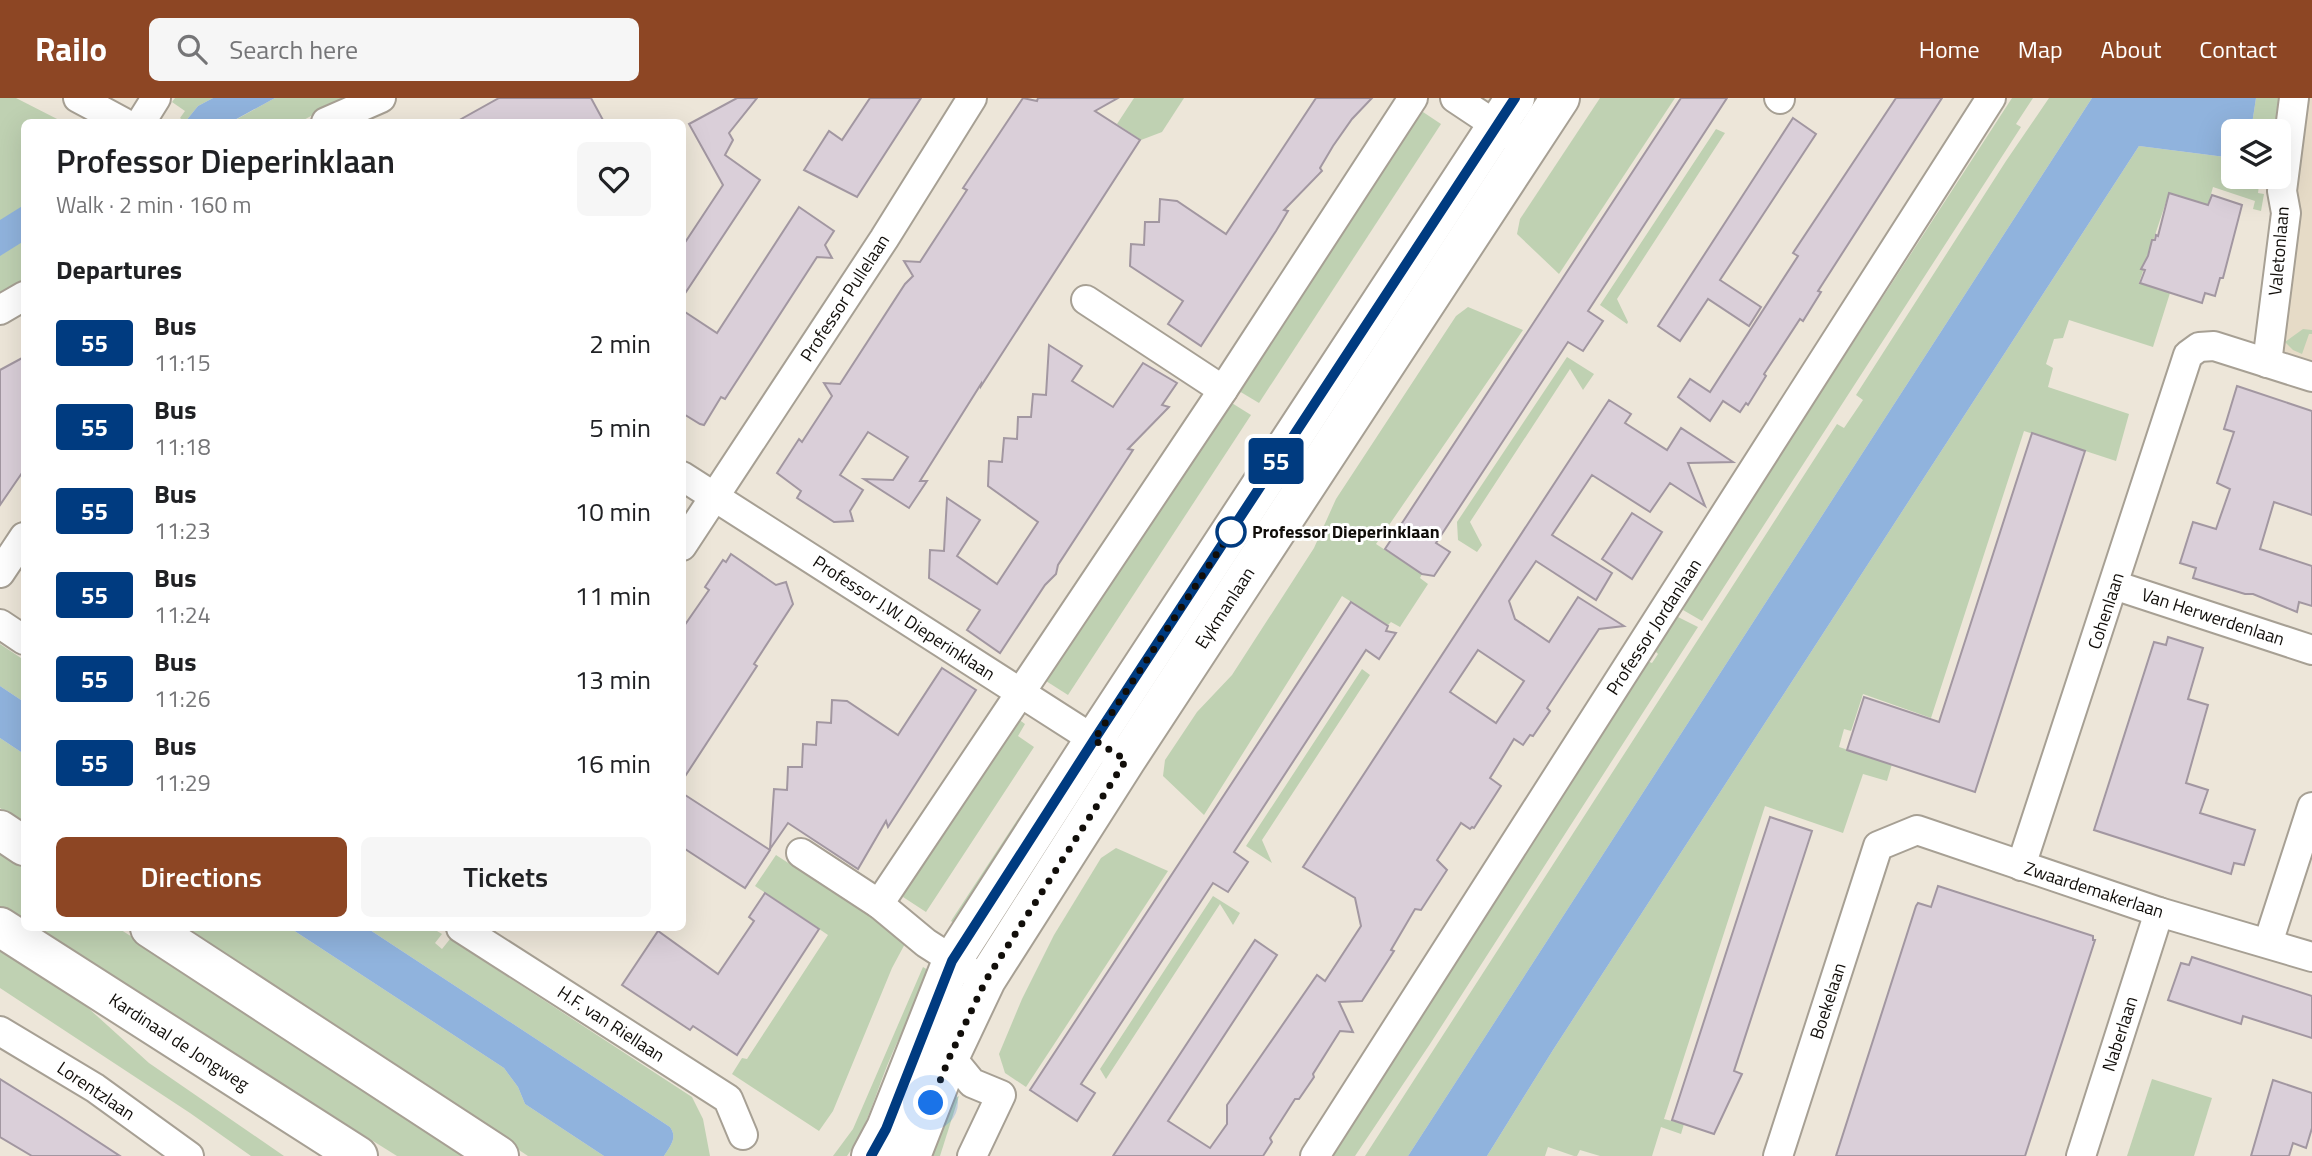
<!DOCTYPE html>
<html lang="en">
<head>
<meta charset="utf-8">
<style>
  body { margin:0; font-family:"Titillium Web",sans-serif; background:#f6f6f6; color:#202124; height:100vh; display:flex; flex-direction:column; font-size:26px; white-space:nowrap }
  * { box-sizing:border-box; margin:0 }
  p { font-size:23px; color:#757577 }
  .icon { flex:none; width:38px; height:38px; fill:none; stroke:currentColor; stroke-width:2; stroke-linecap:round; stroke-linejoin:round }
  .map { position:relative; flex:1; overflow:hidden }
  .sheet { position:absolute; left:21px; top:21px; width:665px; height:812px; display:flex; flex-direction:column; background:#fff; border-radius:10px; box-shadow:0 7px 28px #0002 }
  .sheet>* { flex:none }
  .badge { padding:0 14px; border-radius:5px; font-size:24px; line-height:46px }
  .fabs { position:absolute; left:2221px; top:21px; display:grid; gap:14px }
  .fabs a { display:grid; place-items:center; width:70px; height:70px; border-radius:10px; background:#fff; box-shadow:0 7px 28px #0002; font-size:35px }
  .you { position:absolute; width:35px; height:35px; margin:-18px; border:5px solid #fff; border-radius:50%; background:#1a73e8; box-shadow:0 0 0 10px #1a73e833 }
  .map>.badge { position:absolute; translate:-50% -50%; box-shadow:0 0 0 4px #fff }
  h2 { padding:0 35px; font-size:26px; line-height:63px }
  .round { display:grid; place-items:center; flex:none; width:74px; height:74px; border-radius:10px; background:#f6f6f6 }
  .head { display:flex; align-items:center; justify-content:space-between; height:119px; padding:0 35px }
  h1 { font-size:33px; font-weight:600; line-height:52px }
  .primary-button { display:flex; gap:14px; margin-top:auto; padding:14px 35px }
  .primary-button a { flex:1; height:80px; border-radius:10px; background:#8d4624; color:#fff; font-size:28px; font-weight:600; line-height:80px; text-align:center }
  .primary-button a+a { background:#f6f6f6; color:#202124 }
  ul { padding:0; list-style:none }
  li { display:flex; align-items:center; gap:21px; height:84px; padding:0 35px }
  li div { flex:1 }
  li b { display:block; font-size:26px }
  li em { font-style:normal }
  li .badge { min-width:77px; font-weight:700; text-align:center }
  header { display:flex; align-items:center; gap:42px; box-sizing:border-box; height:98px; padding:0 35px; background:#8d4624; color:#fff }
  header strong { font-size:33px }
  nav { display:flex; gap:38px; margin-inline-start:auto; font-size:24px }
  .search { width:490px; height:63px; background:#f6f6f6; display:flex; align-items:center; gap:18px; box-sizing:border-box; padding:0 24px; border-radius:10px; color:#757577; font-size:26px }
  .map>svg:first-child { display:block }
  .built { fill:#e6dbc7 }
  .green { fill:#bfd1b2 }
  .water { fill:#90b3dd }
  .building { fill:#dacfd9; stroke:#a297a1; stroke-width:2; fill-rule:evenodd }
  .lines { fill:none; stroke-linecap:round; stroke-linejoin:round }
  .minor-casing { stroke:#a7a094; stroke-width:32 }
  .secondary-casing { stroke:#a7a094; stroke-width:42 }
  .primary-casing { stroke:#a7a094; stroke-width:42 }
  .minor { stroke:#fff; stroke-width:28 }
  .secondary { stroke:#fff; stroke-width:38 }
  .primary { stroke:#fff; stroke-width:38 }
  .line-casing { stroke:#fff; stroke-width:16 }
  .line { stroke:#003b80; stroke-width:10 }
  .walk { stroke:#110e0a; stroke-width:7; stroke-dasharray:0 12.6 }
  .stop-dot { fill:#fff; stroke:#003b80; stroke-width:3.5 }
  .labels { text-anchor:middle; stroke-width:6; stroke-linejoin:round; paint-order:stroke }
  .street-label { font-size:18px; fill:#110e0a; stroke:#fff }
  .stop-label { font-size:18px; font-weight:bold; fill:#110e0a; stroke:#fff; text-anchor:start }
</style>
</head>
<body>
<header>
<strong>Railo</strong>
<div class="search"><svg class="icon" aria-label="search" viewBox="0 0 24 24"><circle cx="10" cy="10" r="6"/><path d="M15 15l6 6"/></svg>Search here</div>
<nav><a>Home</a><a>Map</a><a>About</a><a>Contact</a></nav>
</header>
<div class="map">
<svg width="2312" height="1058" viewBox="0 0 2312 1058">
  <rect width="100%" height="100%" fill="#ede6d9"/>
  <path class="built" d="M 2302,0 L 2312,0 L 2312,269 L 2295,263 L 2284,253 L 2278,243 Z"/>
  <g class="green">
    <path d="M 0,0 L 16,0 L 63,24 L 24,24 L 24,181 L 0,195 Z"/>
    <path d="M 175,0 L 213,0 L 198,8 L 185,24 L 180,20 L 185,13 L 172,4 Z"/>
    <path d="M 275,0 L 344,0 L 300,24 L 239,24 L 237,21 Z"/>
    <path d="M 1134,0 L 1184,0 L 1162,34 L 1141,42 L 1117,26 Z"/>
    <path d="M 1600,0 L 1675,0 L 1559,176 L 1517,136 L 1520,121 Z"/>
    <path d="M 2012,0 L 2033,0 L 2016,26 L 2021,29 L 1702,523 L 1683,512 L 1685,508 L 1683,507 Z"/>
    <path d="M 2049,0 L 2092,0 L 1408,1058 L 1365,1058 L 1837,326 L 1844,330 L 1863,302 L 1856,297 L 2006,63 Z"/>
    <path d="M 2256,0 L 2286,0 L 2278,33 L 2251,33 Z"/>
    <path d="M 1423,14 L 1441,26 L 1259,305 L 1234,290 L 1412,18 Z"/>
    <path d="M 1716,31 L 1725,35 L 1723,38 L 1617,201 L 1628,224 L 1627,226 L 1600,207 Z"/>
    <path d="M 2139,48 L 2233,60 L 2233,79 L 2260,79 L 2258,95 L 2264,96 L 2261,113 L 2253,111 L 2255,103 L 2213,89 L 2208,107 L 2169,95 L 2139,185 L 2170,195 L 2153,249 L 2069,222 L 2063,240 L 2054,241 L 2046,266 L 2053,270 L 2048,289 L 2129,316 L 2116,363 L 2024,333 L 1931,620 L 1863,596 L 1851,633 L 1844,631 L 1839,649 L 1892,666 L 1887,683 L 1863,676 L 1843,735 L 1765,708 L 1664,1021 L 1684,1026 L 1681,1036 L 1661,1029 L 1652,1058 L 1600,1058 L 1580,1052 L 1577,1058 L 1574,1058 L 1548,1049 L 1545,1058 L 1487,1058 L 1553,952 Z"/>
    <path d="M 1468,209 L 1523,232 L 1376,446 L 1422,476 L 1420,480 L 1428,486 L 1400,529 L 1391,524 L 1388,527 L 1342,498 L 1204,717 L 1163,678 L 1165,662 L 1197,614 L 1232,577 L 1314,450 L 1336,401 L 1456,218 Z"/>
    <path d="M 2303,231 L 2312,232 L 2312,236 L 2309,236 L 2302,256 L 2293,252 L 2285,244 Z"/>
    <path d="M 1567,259 L 1594,276 L 1583,292 L 1570,271 L 1470,424 L 1482,447 L 1477,454 L 1458,442 L 1457,424 Z"/>
    <path d="M 1227,302 L 1251,317 L 1068,597 L 1046,583 Z"/>
    <path d="M 1676,518 L 1698,529 L 1430,946 L 1355,1058 L 1329,1058 L 1647,563 L 1652,565 L 1658,556 L 1654,552 Z"/>
    <path d="M 0,546 L 24,562 L 24,604 L 0,588 Z"/>
    <path d="M 1362,571 L 1370,577 L 1262,742 L 1272,765 L 1246,748 Z"/>
    <path d="M 1018,621 L 1025,626 L 1018,638 L 1034,649 L 926,814 L 903,799 L 905,793 Z"/>
    <path d="M 0,640 L 24,656 L 24,726 L 0,710 Z"/>
    <path d="M 1052,669 L 1063,676 L 962,831 L 951,823 Z"/>
    <path d="M 1116,750 L 1168,773 L 1026,989 L 1005,975 L 999,956 L 1022,901 L 1054,837 L 1101,760 Z"/>
    <path d="M 0,754 L 24,770 L 24,824 L 0,808 Z"/>
    <path d="M 776,757 L 907,842 L 892,870 L 833,1013 L 819,1033 L 732,976 L 742,960 L 747,961 L 828,837 L 755,788 Z"/>
    <path d="M 1213,798 L 1240,815 L 1233,827 L 1220,806 L 1106,981 L 1100,971 Z"/>
    <path d="M 33,830 L 118,830 L 274,929 L 466,1058 L 397,1058 Z"/>
    <path d="M 181,830 L 290,830 L 504,970 L 518,989 L 525,1006 L 604,1058 L 528,1058 Z"/>
    <path d="M 367,830 L 432,830 L 442,836 L 435,845 L 442,851 L 450,841 L 692,999 L 703,1021 L 710,1058 L 664,1058 C 670,1048 678,1040 670,1029 Z"/>
    <path d="M 0,853 L 86,908 L 149,965 L 284,1058 L 251,1058 L 190,1015 L 0,890 Z"/>
    <path d="M 923,869 L 933,875 C 916,905 900,936 887,968 C 875,998 866,1032 847,1058 L 833,1058 L 853,1031 Z"/>
    <path d="M 2152,981 L 2212,1000 L 2194,1058 L 2127,1058 Z"/>
    <path d="M 959,998 L 940,1058 L 921,1058 L 942,1008 Z"/>
  </g>
  <g class="water">
    <path d="M 213,0 L 275,0 L 231,24 L 185,24 L 198,8 Z"/>
    <path d="M 2092,0 L 2256,0 L 2251,33 L 2233,33 L 2233,60 L 2139,48 L 1553,952 L 1487,1058 L 1408,1058 Z"/>
    <path d="M 24,107 L 24,143 L 0,158 L 0,122 Z"/>
    <path d="M 0,588 L 24,604 L 24,656 L 0,640 Z"/>
    <path d="M 290,830 L 367,830 L 670,1029 C 678,1040 670,1048 664,1058 L 604,1058 L 525,1006 L 518,989 L 504,970 Z"/>
  </g>
  <g class="building">
    <path d="M 499,0 L 591,0 L 604,24 L 456,24 Z"/>
    <path d="M 737,0 L 757,0 L 729,35 L 733,42 L 725,57 L 760,82 L 682,200 L 682,149 L 723,87 L 689,26 Z"/>
    <path d="M 870,0 L 921,0 L 857,99 L 804,72 L 829,33 L 842,42 Z"/>
    <path d="M 1023,0 L 1037,3 L 1038,0 L 1118,0 L 1095,13 L 1140,42 L 981,288 L 981,286 L 920,383 L 927,383 L 909,410 L 864,381 L 893,382 L 908,359 L 868,334 L 840,377 L 863,392 L 850,413 L 853,423 L 834,424 L 797,400 L 801,393 L 777,375 L 799,341 L 802,344 L 832,298 L 824,285 L 840,286 L 905,186 L 913,178 L 904,163 L 920,164 L 967,92 L 963,90 Z"/>
    <path d="M 1316,0 L 1372,0 L 1352,21 L 1333,48 L 1320,70 L 1322,73 L 1284,112 L 1288,113 L 1276,133 L 1201,248 L 1168,226 L 1183,203 L 1130,168 L 1131,146 L 1144,147 L 1145,124 L 1159,124 L 1160,101 L 1177,103 L 1226,136 Z"/>
    <path d="M 1681,0 L 1727,0 L 1588,213 L 1603,223 L 1583,253 L 1568,244 L 1436,445 L 1450,454 L 1434,478 L 1422,476 L 1385,451 Z"/>
    <path d="M 1896,0 L 1942,0 L 1818,193 L 1821,194 L 1803,223 L 1800,221 L 1764,276 L 1766,278 L 1748,307 L 1746,305 L 1740,314 L 1723,303 L 1710,323 L 1678,299 L 1690,281 L 1710,294 L 1798,158 L 1793,155 Z"/>
    <path d="M 1793,20 L 1816,36 L 1720,182 L 1761,209 L 1749,228 L 1708,201 L 1680,243 L 1658,228 Z"/>
    <path d="M 2169,95 L 2208,107 L 2212,97 L 2242,107 L 2223,180 L 2220,180 L 2215,198 L 2205,195 L 2202,205 L 2140,185 L 2145,172 L 2141,171 L 2148,158 L 2152,142 L 2155,142 L 2156,137 L 2158,138 Z"/>
    <path d="M 799,109 L 834,133 L 825,147 L 832,160 L 817,159 L 725,301 L 721,299 L 704,327 L 700,326 L 682,315 L 682,212 L 717,235 Z"/>
    <path d="M 1049,247 L 1082,268 L 1072,283 L 1113,309 L 1143,265 L 1177,285 L 1162,307 L 1169,309 L 1128,351 L 1133,352 L 1058,467 L 1056,476 L 1045,487 L 1000,555 L 967,532 L 980,512 L 929,480 L 930,452 L 944,453 L 947,400 L 980,422 L 957,458 L 997,486 L 1038,424 L 988,388 L 989,363 L 1002,364 L 1004,340 L 1017,341 L 1018,319 L 1031,319 L 1033,296 L 1046,297 Z"/>
    <path d="M 24,259 L 24,372 L 0,407 L 0,272 Z"/>
    <path d="M 2237,288 L 2312,313 L 2312,417 L 2274,404 L 2260,451 L 2312,468 L 2312,508 L 2299,504 L 2297,514 L 2253,496 L 2245,496 L 2193,480 L 2196,470 L 2180,465 L 2193,424 L 2216,431 L 2230,391 L 2217,385 L 2234,334 L 2224,331 Z"/>
    <path d="M 1609,302 L 1631,316 L 1625,325 L 1667,352 L 1681,330 L 1733,364 L 1688,365 L 1705,408 L 1670,385 L 1650,414 L 1592,377 L 1552,437 L 1612,475 L 1596,502 L 1536,463 L 1509,503 L 1515,521 L 1549,544 L 1578,499 L 1624,528 L 1599,531 L 1547,610 L 1550,613 L 1533,638 L 1530,637 L 1523,647 L 1514,641 L 1490,680 L 1501,688 L 1474,730 L 1472,729 L 1470,731 L 1461,725 L 1437,762 L 1447,772 L 1421,812 L 1415,811 L 1391,852 L 1394,853 L 1362,903 L 1339,904 L 1353,934 L 1340,933 L 1313,976 L 1314,979 L 1299,1001 L 1295,1001 L 1270,1040 L 1272,1044 L 1263,1058 L 1113,1058 L 1255,842 L 1277,857 L 1168,1023 L 1210,1050 L 1227,1026 L 1227,1007 L 1317,877 L 1325,883 L 1361,828 L 1355,800 L 1303,769 ZM 1478,552 L 1524,583 L 1496,625 L 1450,594 Z"/>
    <path d="M 2032,335 L 2085,353 L 1975,694 L 1847,652 L 1864,599 L 1939,624 Z"/>
    <path d="M 1632,415 L 1662,434 L 1632,481 L 1602,461 Z"/>
    <path d="M 731,456 L 776,487 L 786,484 L 793,506 L 754,566 L 757,568 L 682,683 L 682,531 L 709,492 L 705,489 L 723,462 L 726,464 Z"/>
    <path d="M 1351,504 L 1388,528 L 1386,533 L 1396,535 L 1379,561 L 1366,552 L 1234,754 L 1248,764 L 1228,794 L 1213,785 L 1081,986 L 1095,995 L 1077,1023 L 1030,992 Z"/>
    <path d="M 2168,539 L 2203,550 L 2188,601 L 2208,607 L 2186,685 L 2208,692 L 2200,715 L 2255,732 L 2244,767 L 2234,765 L 2231,776 L 2094,732 L 2154,544 L 2166,547 Z"/>
    <path d="M 942,570 L 976,592 L 888,729 L 886,723 L 858,771 L 788,725 L 770,751 L 774,691 L 787,692 L 788,669 L 802,669 L 803,646 L 816,647 L 817,624 L 831,625 L 832,602 L 847,603 L 898,637 Z"/>
    <path d="M 682,695 L 770,752 L 745,790 L 682,749 Z"/>
    <path d="M 1770,719 L 1812,733 L 1734,973 L 1742,976 L 1714,1036 L 1672,1022 Z"/>
    <path d="M 1938,788 L 2093,838 L 2093,842 L 2095,842 L 2025,1058 L 1836,1058 L 1916,808 L 1918,805 L 1931,809 Z"/>
    <path d="M 765,795 L 819,831 L 737,957 L 693,928 L 690,932 L 622,887 L 658,833 L 718,876 L 754,823 L 749,819 Z"/>
    <path d="M 2192,859 L 2312,898 L 2312,940 L 2243,918 L 2241,926 L 2168,902 L 2181,865 L 2189,867 Z"/>
    <path d="M 0,981 L 56,1016 L 120,1058 L 32,1058 L 0,1039 Z"/>
    <path d="M 2273,982 L 2312,995 L 2312,1030 L 2306,1050 L 2293,1045 L 2289,1058 L 2251,1058 Z"/>
  </g>
  <g class="lines">
    <g class="minor-casing">
      <g id="minor">
        <path d="M 78,0 L 123,24"/>
        <path d="M 1455,0 L 1512,38"/>
        <path d="M 1779,0 L 1780,1"/>
        <path d="M 141,24 L 156,0"/>
        <path d="M 326,24 L 381,0"/>
        <path d="M 1086,202 L 1223,292"/>
        <path d="M 0,212 L 24,198"/>
        <path d="M 2267,265 L 2286,115 L 2282,93 L 2294,0"/>
        <path d="M 682,378 L 1110,652"/>
        <path d="M 682,448 L 884,141 L 972,0"/>
        <path d="M 0,475 L 24,439"/>
        <path d="M 2114,487 L 2312,552"/>
        <path d="M 0,526 L 24,542"/>
        <path d="M 801,755 L 879,806 L 926,845 L 968,872"/>
        <path d="M 2021,768 L 2188,257 L 2199,249 L 2214,248 L 2312,279"/>
        <path d="M 879,806 L 1223,292 L 1413,0"/>
        <path d="M 461,830 L 728,1001 L 743,1037"/>
        <path d="M 2268,845 L 2312,709"/>
        <path d="M 0,933 L 95,990 L 189,1058"/>
        <path d="M 937,953 L 950,958 L 972,985 L 1001,997 L 972,1058"/>
        <path d="M 1315,1058 L 1991,0"/>
        <path d="M 1778,1058 L 1878,748 L 1917,732 L 2159,814 L 2312,859"/>
        <path d="M 2081,1058 L 2159,814"/>
      </g>
    </g>
    <g class="secondary-casing">
      <g id="secondary">
        <path d="M 871,1058 L 886,1030 L 952,863 L 1094,642 L 1515,0"/>
        <path d="M 911,1058 L 950,958 L 986,882 L 1126,662 L 1560,0"/>
      </g>
    </g>
    <g class="primary-casing">
      <g id="primary">
        <path d="M 0,732 L 24,748"/>
        <path d="M 0,829 L 358,1058"/>
        <path d="M 150,830 L 499,1058"/>
      </g>
    </g>
    <use href="#minor" class="minor"/>
    <use href="#secondary" class="secondary"/>
    <use href="#primary" class="primary"/>
  </g>
  <g class="lines">
    <g class="line-casing">
      <path id="line" d="M 871,1058 L 886,1031 L 952,863 L 1094,642 L 1515,0"/>
    </g>
    <use href="#line" class="line"/>
    <path class="walk" d="M 931,1005 L 950,958 L 986,882 L 1126,662 L 1094,642 L 1235,428 L 1231,434"/>
  </g>
  <circle class="stop-dot" cx="1231" cy="434" r="14"/>
  <g class="labels">
    <g class="street-label">
      <text transform="translate(2279 153) rotate(-85)" y="6">Valetonlaan</text>
      <text transform="translate(845 200) rotate(-57)" y="6">Professor Pullelaan</text>
      <text transform="translate(1225 510) rotate(-57)" y="6">Eykmanlaan</text>
      <text transform="translate(2106 513) rotate(-72)" y="6">Cohenlaan</text>
      <text transform="translate(2213 519) rotate(18)" y="6">Van Herwerdenlaan</text>
      <text transform="translate(904 520) rotate(33)" y="6">Professor J.W. Dieperinklaan</text>
      <text transform="translate(1654 529) rotate(-57)" y="6">Professor Jordanlaan</text>
      <text transform="translate(2094 792) rotate(18)" y="6">Zwaardemakerlaan</text>
      <text transform="translate(1828 903) rotate(-72)" y="6">Boekelaan</text>
      <text transform="translate(611 926) rotate(33)" y="6">H.F. van Riellaan</text>
      <text transform="translate(2120 936) rotate(-72)" y="6">Naberlaan</text>
      <text transform="translate(179 944) rotate(33)" y="6">Kardinaal de Jongweg</text>
      <text transform="translate(96 993) rotate(34)" y="6">Lorentzlaan</text>
    </g>
    <g class="stop-label">
      <text x="1252" y="440">Professor Dieperinklaan</text>
    </g>
  </g>
</svg>
<div class="fabs">
<a><svg class="icon" aria-label="layers" viewBox="0 0 24 24"><path d="M12 4l9 5-9 5-9-5zM3 14l9 5 9-5"/></svg></a>
</div>
<div class="you" style="left:931px;top:1005px"></div>
<b class="badge" style="left:1276px;top:363px;background:#003b80;color:#fff">55</b>
<section class="sheet">
<div class="head"><div><h1>Professor Dieperinklaan</h1><p>Walk · 2 min · 160 m</p></div><a class="round"><svg class="icon" aria-label="heart" viewBox="0 0 24 24"><path d="M12 20l-8-8c-3-5 5-10 8-4 3-6 11-1 8 4z"/></svg></a></div>
<h2>Departures</h2>
<ul>
<li><span class="badge" style="background:#003b80;color:#fff">55</span><div><b>Bus</b><p>11:15</p></div><em>2 min</em></li>
<li><span class="badge" style="background:#003b80;color:#fff">55</span><div><b>Bus</b><p>11:18</p></div><em>5 min</em></li>
<li><span class="badge" style="background:#003b80;color:#fff">55</span><div><b>Bus</b><p>11:23</p></div><em>10 min</em></li>
<li><span class="badge" style="background:#003b80;color:#fff">55</span><div><b>Bus</b><p>11:24</p></div><em>11 min</em></li>
<li><span class="badge" style="background:#003b80;color:#fff">55</span><div><b>Bus</b><p>11:26</p></div><em>13 min</em></li>
<li><span class="badge" style="background:#003b80;color:#fff">55</span><div><b>Bus</b><p>11:29</p></div><em>16 min</em></li>
</ul>
<div class="primary-button"><a>Directions</a><a>Tickets</a></div>
</section>
</div>
</body>
</html>
